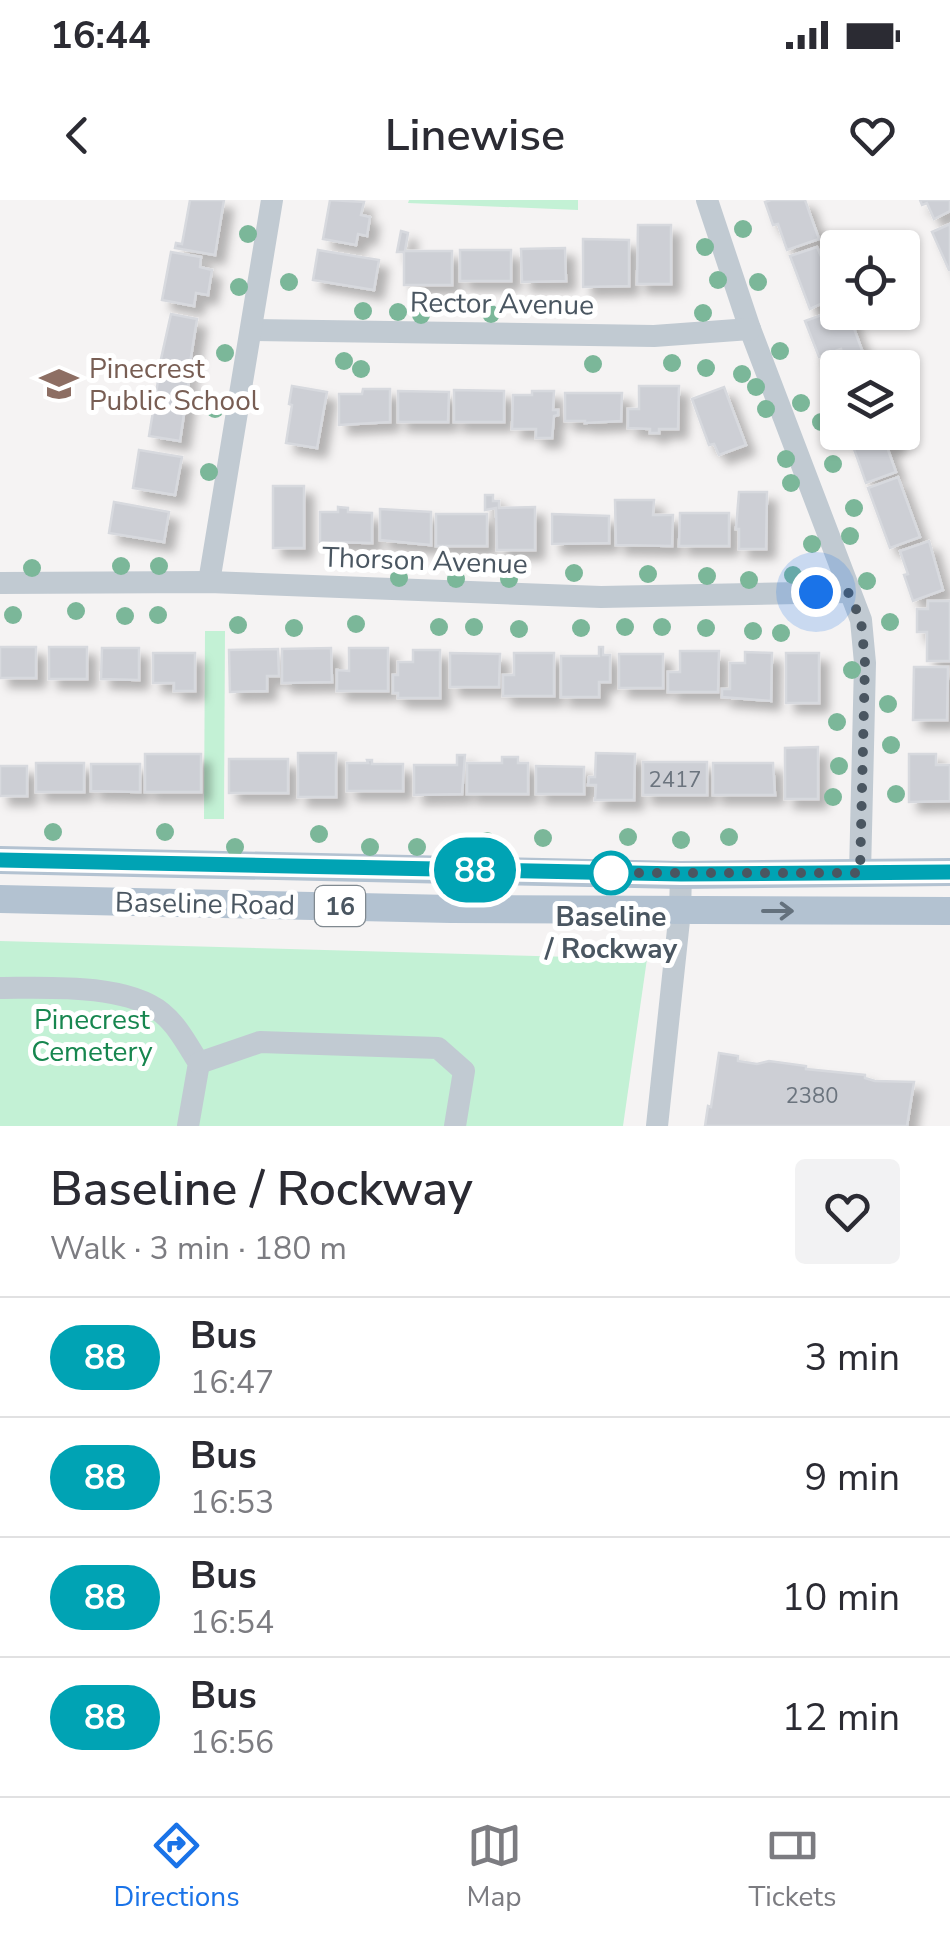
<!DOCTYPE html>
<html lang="en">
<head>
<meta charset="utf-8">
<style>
  body { margin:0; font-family:"Nunito Sans",sans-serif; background:#f2f2f3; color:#2b2b33; height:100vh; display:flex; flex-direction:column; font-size:38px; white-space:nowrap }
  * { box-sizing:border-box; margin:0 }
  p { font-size:32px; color:#7c7c81 }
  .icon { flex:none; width:55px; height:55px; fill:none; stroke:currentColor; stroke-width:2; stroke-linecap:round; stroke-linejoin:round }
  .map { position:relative; height:926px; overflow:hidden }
  .sheet { display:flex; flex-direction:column; background:#fff; flex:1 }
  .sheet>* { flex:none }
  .badge { padding:0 20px; border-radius:32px; font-size:35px; line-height:65px }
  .fabs { position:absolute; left:820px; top:30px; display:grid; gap:20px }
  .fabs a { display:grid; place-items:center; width:100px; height:100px; border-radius:10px; background:#fff; box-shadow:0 2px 8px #0004; font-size:50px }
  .you { position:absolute; width:50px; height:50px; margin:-25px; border:8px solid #fff; border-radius:50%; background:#1a73e8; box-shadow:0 0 0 15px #1a73e833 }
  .map>.badge { position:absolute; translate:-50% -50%; box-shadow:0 0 0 5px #fff }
  .round { display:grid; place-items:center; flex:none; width:105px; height:105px; border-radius:10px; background:#f2f2f3 }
  .overview { display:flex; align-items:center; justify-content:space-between; height:170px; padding:0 50px }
  h1 { font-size:48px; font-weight:600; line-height:75px }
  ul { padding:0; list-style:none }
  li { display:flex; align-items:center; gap:30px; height:120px; padding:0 50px; border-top:2px solid #e1e1e2 }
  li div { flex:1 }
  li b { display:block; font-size:38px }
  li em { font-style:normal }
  li .badge { min-width:110px; font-weight:700; text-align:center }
  .status { display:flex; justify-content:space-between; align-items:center; height:70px; padding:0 50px; background:#fff; direction:ltr }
  .status svg { height:28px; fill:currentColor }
  header { display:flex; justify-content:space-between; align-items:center; height:130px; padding:0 50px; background:#fff; font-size:45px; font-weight:600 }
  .menu { display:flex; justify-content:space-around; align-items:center; height:140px; border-top:2px solid #e1e1e2; background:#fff; font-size:28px; color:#7c7c81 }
  .menu a { display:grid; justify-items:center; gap:5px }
  .menu .current { color:#1a73e8 }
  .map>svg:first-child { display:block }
  .green { fill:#c3f1d5 }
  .building { fill:#cdcfd5; stroke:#d7d9de; stroke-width:2.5; filter:url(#shadow) }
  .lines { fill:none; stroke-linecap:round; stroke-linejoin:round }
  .minor { stroke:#c1cad2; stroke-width:22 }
  .major { stroke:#b3c2d1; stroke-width:28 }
  .tree { fill:#7bb799 }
  .oneway { stroke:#64717d }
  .line-casing { stroke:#fff; stroke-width:22 }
  .line { stroke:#00a3b4; stroke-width:15 }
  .walk { stroke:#4a5661; stroke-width:10; stroke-dasharray:0 18 }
  .stop-dot { fill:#fff; stroke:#00a3b4; stroke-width:5 }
  .labels { text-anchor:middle; stroke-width:10; stroke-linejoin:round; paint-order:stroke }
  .number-label { font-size:22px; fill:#6b747e }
  .shield { fill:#fff; stroke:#808990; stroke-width:2.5 }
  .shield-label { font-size:25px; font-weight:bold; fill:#4a5661 }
  .street-label { font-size:28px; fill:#4a5661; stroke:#fff }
  .education-label { font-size:28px; fill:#785e54; stroke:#fff; text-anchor:start }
  .stop-label { font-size:28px; font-weight:bold; fill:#4a5661; stroke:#fff }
  .park-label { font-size:28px; fill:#17864f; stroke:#fff }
</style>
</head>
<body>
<div class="status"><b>16:44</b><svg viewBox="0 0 49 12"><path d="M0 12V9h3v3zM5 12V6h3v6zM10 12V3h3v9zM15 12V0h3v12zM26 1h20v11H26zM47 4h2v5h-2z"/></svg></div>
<header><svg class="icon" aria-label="back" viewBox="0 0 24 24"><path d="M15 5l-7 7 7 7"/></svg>Linewise<svg class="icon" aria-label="heart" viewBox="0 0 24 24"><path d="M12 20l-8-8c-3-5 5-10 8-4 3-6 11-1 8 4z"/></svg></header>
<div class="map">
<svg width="950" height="926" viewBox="0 0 950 926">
  <defs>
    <filter id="shadow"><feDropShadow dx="9" dy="9" stdDeviation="5" flood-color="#0004"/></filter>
  </defs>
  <rect width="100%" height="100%" fill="#f5f3f3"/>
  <g class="green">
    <path d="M 409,0 L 578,0 L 578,10 L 408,3 Z"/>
    <path d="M 205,431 L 225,431 L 224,619 L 204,619 Z"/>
    <path d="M 0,741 L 647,759 L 623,926 L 0,926 Z"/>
  </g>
  <g class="building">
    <path d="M 190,0 L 224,0 L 215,55 L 175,48 L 176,43 L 182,44 Z"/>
    <path d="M 330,0 L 364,2 L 361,15 L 370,17 L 367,36 L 358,34 L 356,45 L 323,39 Z"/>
    <path d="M 771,0 L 805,0 L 819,39 L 787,50 L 778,24 L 773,25 L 765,2 Z"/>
    <path d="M 920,0 L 950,0 L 950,11 L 934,19 L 927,3 L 922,5 Z"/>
    <path d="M 950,24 L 950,70 L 949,70 L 932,32 Z"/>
    <path d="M 638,25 L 671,25 L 671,84 L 637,84 Z"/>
    <path d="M 401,31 L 408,33 L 405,51 L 452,51 L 452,85 L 404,85 L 404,52 L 397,52 Z"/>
    <path d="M 583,39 L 629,40 L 629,86 L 583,87 Z"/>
    <path d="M 817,47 L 838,96 L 810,109 L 790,56 Z"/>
    <path d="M 565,48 L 566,81 L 522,82 L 521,49 Z"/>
    <path d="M 318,50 L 379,60 L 374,90 L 313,80 Z"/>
    <rect x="460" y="50" width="51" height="31"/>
    <path d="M 171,52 L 201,57 L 200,67 L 212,70 L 208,95 L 196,93 L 194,106 L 162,100 Z"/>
    <path d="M 838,109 L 838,112 L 848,112 L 863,153 L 844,160 L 841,149 L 819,157 L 805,121 Z"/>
    <path d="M 171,114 L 197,119 L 188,176 L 161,171 L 159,168 Z"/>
    <path d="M 838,169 L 838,204 L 826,173 Z"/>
    <path d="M 159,175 L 189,180 L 180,241 L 149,236 Z"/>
    <path d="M 292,186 L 327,192 L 317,248 L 286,243 L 292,205 L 289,204 Z"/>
    <path d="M 639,186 L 679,186 L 678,229 L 659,229 L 659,233 L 650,233 L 650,229 L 628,228 L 628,209 L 639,209 Z"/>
    <path d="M 724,187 L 746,245 L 719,255 L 714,244 L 709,245 L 692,199 Z"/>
    <path d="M 363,189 L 390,189 L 390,222 L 339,225 L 339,194 L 362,194 Z"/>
    <path d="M 454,190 L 504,191 L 504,222 L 454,222 Z"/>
    <path d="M 398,191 L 449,192 L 448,222 L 398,222 Z"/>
    <path d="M 532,191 L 554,191 L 553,210 L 558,210 L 558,215 L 554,216 L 552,238 L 536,238 L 536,229 L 512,229 L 513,195 L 532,195 Z"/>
    <path d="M 565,193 L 622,193 L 621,221 L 585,223 L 585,221 L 565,221 Z"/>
    <path d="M 848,232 L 893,232 L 897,244 L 887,247 L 896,272 L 866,283 Z"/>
    <path d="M 139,250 L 182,257 L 175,295 L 133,288 Z"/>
    <path d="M 898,277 L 920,337 L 890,348 L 868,288 Z"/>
    <rect x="273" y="286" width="31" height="62"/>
    <path d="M 739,292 L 767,292 L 766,349 L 739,349 L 739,329 L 736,329 Z"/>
    <path d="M 485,295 L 493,295 L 493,301 L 499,301 L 499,308 L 535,307 L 535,350 L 497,350 L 496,308 L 485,310 Z"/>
    <path d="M 615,300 L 654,300 L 653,315 L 673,315 L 672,346 L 616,345 Z"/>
    <path d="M 114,302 L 169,312 L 164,342 L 109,333 Z"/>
    <path d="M 338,307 L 348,308 L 348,312 L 372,313 L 372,343 L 320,342 L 320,312 L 338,312 Z"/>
    <path d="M 380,309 L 431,312 L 431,345 L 380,340 Z"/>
    <path d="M 680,313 L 729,313 L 729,346 L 679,346 Z"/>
    <rect x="436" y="314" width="51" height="32"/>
    <path d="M 552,314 L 609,316 L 609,343 L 552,344 Z"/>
    <path d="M 929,341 L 943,390 L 913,401 L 904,375 L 908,374 L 900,351 Z"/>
    <path d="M 928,401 L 950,401 L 950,461 L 927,461 L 927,432 L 917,432 L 917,409 L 928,409 Z"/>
    <rect x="0" y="447" width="36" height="31"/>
    <rect x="49" y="447" width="38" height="32"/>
    <path d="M 599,447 L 603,447 L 603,455 L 610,455 L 610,482 L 599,482 L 599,497 L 561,497 L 561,456 L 599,456 Z"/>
    <path d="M 102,448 L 139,448 L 139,480 L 101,479 Z"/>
    <path d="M 331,448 L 332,482 L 282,483 L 282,449 Z"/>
    <path d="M 349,448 L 388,448 L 388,491 L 337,491 L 337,470 L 349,471 Z"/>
    <path d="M 278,449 L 279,476 L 267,476 L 267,491 L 230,492 L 229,450 Z"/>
    <path d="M 413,450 L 440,450 L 440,498 L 398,498 L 398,493 L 393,493 L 393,475 L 398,475 L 398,462 L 413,462 Z"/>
    <path d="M 680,451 L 719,451 L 718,492 L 668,492 L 668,472 L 680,472 Z"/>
    <path d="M 745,452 L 772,453 L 771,501 L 722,497 L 722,489 L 730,489 L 730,463 L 745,463 Z"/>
    <path d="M 153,453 L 195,453 L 195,491 L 174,491 L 174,483 L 153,483 Z"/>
    <path d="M 450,453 L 500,454 L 499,487 L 450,487 Z"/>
    <path d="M 514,453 L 554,453 L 554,496 L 503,496 L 503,475 L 514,475 Z"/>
    <rect x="786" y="453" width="33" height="50"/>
    <rect x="619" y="454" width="44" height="34"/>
    <path d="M 914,467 L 948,467 L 947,520 L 913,520 Z"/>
    <path d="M 818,547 L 818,599 L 785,599 L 785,548 Z"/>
    <rect x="298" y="553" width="38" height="44"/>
    <path d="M 596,553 L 635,554 L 634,600 L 595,600 L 596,585 L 588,585 L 589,577 L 595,577 Z"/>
    <rect x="145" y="554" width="56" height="38"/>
    <path d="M 909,554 L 936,554 L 936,565 L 950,565 L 950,601 L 909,602 Z"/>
    <path d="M 457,555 L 465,555 L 462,594 L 414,595 L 414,565 L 457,565 Z"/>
    <path d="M 502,557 L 518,557 L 518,563 L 528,563 L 528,594 L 467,594 L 467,563 L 502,563 Z"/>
    <rect x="229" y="559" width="59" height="34"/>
    <path d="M 367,560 L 372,560 L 372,564 L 403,564 L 403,591 L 347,591 L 347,563 L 368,563 Z"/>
    <rect x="643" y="562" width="64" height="33"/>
    <rect x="36" y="563" width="48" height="29"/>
    <path d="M 713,563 L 773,563 L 775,595 L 713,595 Z"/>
    <path d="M 91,564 L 140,564 L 140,592 L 91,591 Z"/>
    <rect x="0" y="566" width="27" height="30"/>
    <path d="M 536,566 L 584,567 L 584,594 L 536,594 Z"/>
    <path d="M 719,853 L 738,856 L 738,861 L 757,864 L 769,861 L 806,866 L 806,869 L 865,875 L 865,878 L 875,881 L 914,882 L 907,926 L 705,926 L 708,906 L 711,907 Z"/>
  </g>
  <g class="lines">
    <g class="minor">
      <path d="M 707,0 L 750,129 L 861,420 L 865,463 L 860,673"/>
      <path d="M 253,130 L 654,136 L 750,129"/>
      <path d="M 209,382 L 272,0"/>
      <path d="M 0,383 L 209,382 L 601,397 L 848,392"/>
      <path d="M 0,788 C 45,788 125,783 162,813 C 178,826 188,846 199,863 L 188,926"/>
      <path d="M 199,863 L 260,842 L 438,848 L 464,871 L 455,926"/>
      <path d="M 657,926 L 680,711 L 681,675"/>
    </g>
    <g class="major">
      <path d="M 0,660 L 681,675 L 950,672"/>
      <path d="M 0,699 L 451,709 L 950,711"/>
    </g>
  </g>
  <g class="tree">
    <circle cx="743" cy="29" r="9"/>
    <circle cx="248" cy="34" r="9"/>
    <circle cx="705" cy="47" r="9"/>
    <circle cx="718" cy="80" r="9"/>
    <circle cx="289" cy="82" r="9"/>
    <circle cx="758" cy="82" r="9"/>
    <circle cx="239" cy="87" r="9"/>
    <circle cx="363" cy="111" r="9"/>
    <circle cx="398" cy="112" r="9"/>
    <circle cx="703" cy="113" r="9"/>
    <circle cx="491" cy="114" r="9"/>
    <circle cx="421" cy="115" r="9"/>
    <circle cx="780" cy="151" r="9"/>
    <circle cx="225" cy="153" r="9"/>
    <circle cx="344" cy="161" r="9"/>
    <circle cx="672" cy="163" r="9"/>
    <circle cx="593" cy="164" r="9"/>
    <circle cx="706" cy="168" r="9"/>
    <circle cx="361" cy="169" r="9"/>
    <circle cx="742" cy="174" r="9"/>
    <circle cx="756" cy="187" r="9"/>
    <circle cx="801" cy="203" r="9"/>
    <circle cx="215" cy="209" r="9"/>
    <circle cx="766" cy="209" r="9"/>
    <circle cx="821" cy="222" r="9"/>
    <circle cx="786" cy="259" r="9"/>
    <circle cx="833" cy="264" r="9"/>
    <circle cx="209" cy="272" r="9"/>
    <circle cx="791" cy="283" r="9"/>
    <circle cx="854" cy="308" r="9"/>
    <circle cx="850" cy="336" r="9"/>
    <circle cx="812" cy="344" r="9"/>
    <circle cx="121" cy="366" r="9"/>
    <circle cx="159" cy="366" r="9"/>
    <circle cx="32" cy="368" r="9"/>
    <circle cx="574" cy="373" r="9"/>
    <circle cx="648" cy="374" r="9"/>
    <circle cx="793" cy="375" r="9"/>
    <circle cx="707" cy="376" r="9"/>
    <circle cx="399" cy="378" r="9"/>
    <circle cx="456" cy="379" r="9"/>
    <circle cx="509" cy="379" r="9"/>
    <circle cx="749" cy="380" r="9"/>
    <circle cx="867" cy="381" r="9"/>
    <circle cx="76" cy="411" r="9"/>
    <circle cx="13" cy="415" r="9"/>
    <circle cx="158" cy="415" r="9"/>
    <circle cx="125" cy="416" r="9"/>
    <circle cx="890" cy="422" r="9"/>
    <circle cx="356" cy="424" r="9"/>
    <circle cx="238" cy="425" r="9"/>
    <circle cx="439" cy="427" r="9"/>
    <circle cx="474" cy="427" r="9"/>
    <circle cx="625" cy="427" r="9"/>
    <circle cx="662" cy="427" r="9"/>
    <circle cx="294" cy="428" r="9"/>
    <circle cx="581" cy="428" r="9"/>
    <circle cx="706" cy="428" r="9"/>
    <circle cx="519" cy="429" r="9"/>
    <circle cx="753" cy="431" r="9"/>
    <circle cx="781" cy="433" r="9"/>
    <circle cx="852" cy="470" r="9"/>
    <circle cx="888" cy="504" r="9"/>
    <circle cx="837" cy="522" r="9"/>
    <circle cx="891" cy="545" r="9"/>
    <circle cx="839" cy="566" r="9"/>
    <circle cx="896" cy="594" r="9"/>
    <circle cx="833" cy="597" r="9"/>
    <circle cx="53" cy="632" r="9"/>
    <circle cx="165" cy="632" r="9"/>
    <circle cx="319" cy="634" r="9"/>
    <circle cx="628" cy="637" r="9"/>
    <circle cx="729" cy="637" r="9"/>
    <circle cx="543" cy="638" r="9"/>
    <circle cx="681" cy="640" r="9"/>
    <circle cx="487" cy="641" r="9"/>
    <circle cx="235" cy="647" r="9"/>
    <circle cx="370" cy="647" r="9"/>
    <circle cx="417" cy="647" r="9"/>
  </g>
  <defs><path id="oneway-shaft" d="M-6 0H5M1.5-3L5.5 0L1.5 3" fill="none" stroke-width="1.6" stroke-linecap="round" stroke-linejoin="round" transform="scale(2.5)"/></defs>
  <use class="oneway" href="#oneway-shaft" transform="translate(778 711)"/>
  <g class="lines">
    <g class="line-casing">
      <path id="line" d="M 0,660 L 681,674 L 950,672"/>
    </g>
    <use href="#line" class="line"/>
    <path class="walk" d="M 611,673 L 607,673 L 860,673 L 865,463 L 861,420 L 848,392 L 816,392"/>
  </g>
  <defs>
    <g id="school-bare" transform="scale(3)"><path d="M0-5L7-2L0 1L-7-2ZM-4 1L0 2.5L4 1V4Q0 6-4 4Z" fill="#8d6e63" stroke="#fff" stroke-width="2.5" paint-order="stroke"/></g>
  </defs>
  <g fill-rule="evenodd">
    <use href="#school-bare" x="59" y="184"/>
  </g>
  <circle class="stop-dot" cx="611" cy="673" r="20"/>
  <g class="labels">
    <g class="number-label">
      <text x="675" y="587">2417</text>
      <text x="812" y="903">2380</text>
    </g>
    <rect class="shield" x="315" y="686" width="50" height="40" rx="8"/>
    <g class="shield-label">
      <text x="340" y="715">16</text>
    </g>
    <g class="street-label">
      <text transform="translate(502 103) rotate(1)" y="10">Rector Avenue</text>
      <text transform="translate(425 360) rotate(2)" y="10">Thorson Avenue</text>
      <text transform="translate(205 703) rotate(1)" y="10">Baseline Road</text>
    </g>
    <g class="education-label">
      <text x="89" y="178">Pinecrest<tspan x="89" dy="32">Public School</tspan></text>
    </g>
    <g class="stop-label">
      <text x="611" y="726">Baseline<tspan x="611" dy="32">/ Rockway</tspan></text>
    </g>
    <g class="park-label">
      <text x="92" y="829">Pinecrest<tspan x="92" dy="32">Cemetery</tspan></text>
    </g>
  </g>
</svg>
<div class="fabs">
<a><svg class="icon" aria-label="locate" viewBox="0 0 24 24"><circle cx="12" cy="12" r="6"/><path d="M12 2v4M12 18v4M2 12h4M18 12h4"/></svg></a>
<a><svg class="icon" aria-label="layers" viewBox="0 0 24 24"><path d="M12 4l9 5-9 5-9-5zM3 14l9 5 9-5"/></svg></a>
</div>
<div class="you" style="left:816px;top:392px"></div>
<b class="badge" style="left:475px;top:670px;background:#00a3b4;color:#fff">88</b>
</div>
<section class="sheet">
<div class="overview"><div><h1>Baseline / Rockway</h1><p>Walk · 3 min · 180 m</p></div><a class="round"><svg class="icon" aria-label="heart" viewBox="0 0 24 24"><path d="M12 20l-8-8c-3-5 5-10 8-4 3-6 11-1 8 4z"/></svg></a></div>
<ul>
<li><span class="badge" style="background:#00a3b4;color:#fff">88</span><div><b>Bus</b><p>16:47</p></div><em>3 min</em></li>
<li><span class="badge" style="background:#00a3b4;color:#fff">88</span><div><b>Bus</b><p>16:53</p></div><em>9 min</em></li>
<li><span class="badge" style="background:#00a3b4;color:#fff">88</span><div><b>Bus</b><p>16:54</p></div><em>10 min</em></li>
<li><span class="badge" style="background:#00a3b4;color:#fff">88</span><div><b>Bus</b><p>16:56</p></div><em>12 min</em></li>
</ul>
</section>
<nav class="menu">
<a class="current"><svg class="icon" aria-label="directions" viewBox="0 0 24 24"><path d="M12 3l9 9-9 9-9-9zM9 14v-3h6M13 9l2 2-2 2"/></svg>Directions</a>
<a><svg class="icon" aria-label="map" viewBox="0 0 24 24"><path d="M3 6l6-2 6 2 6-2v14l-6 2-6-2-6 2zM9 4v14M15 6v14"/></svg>Map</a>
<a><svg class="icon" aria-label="tickets" viewBox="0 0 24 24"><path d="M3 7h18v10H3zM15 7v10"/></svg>Tickets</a>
</nav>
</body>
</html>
